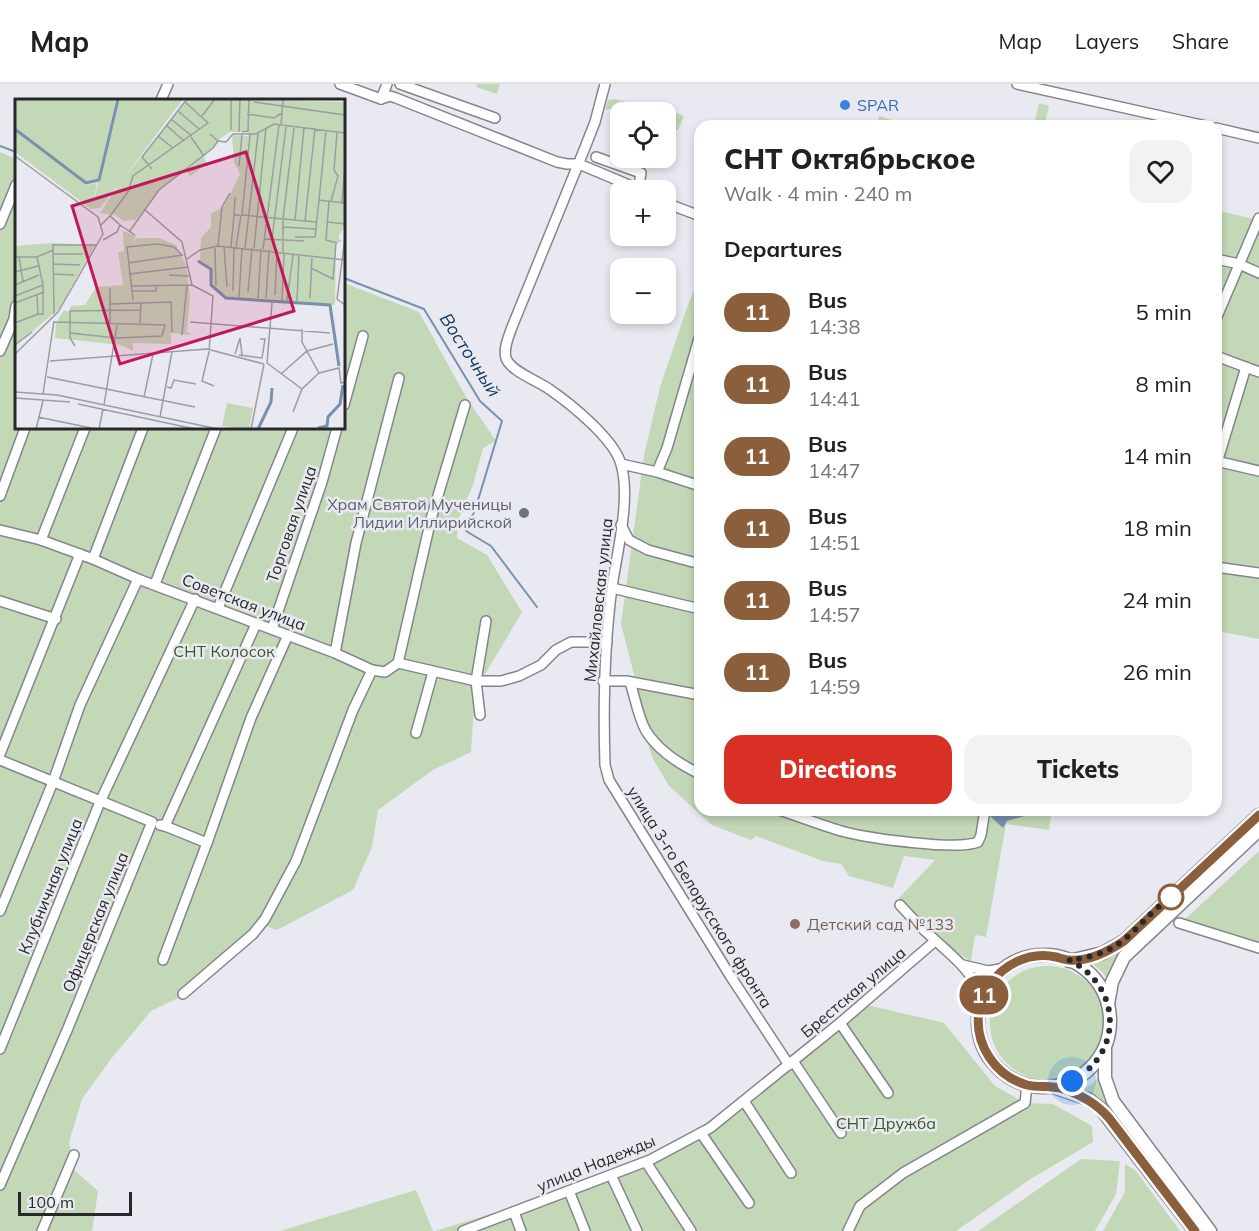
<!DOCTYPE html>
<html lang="en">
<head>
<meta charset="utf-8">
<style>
  body { margin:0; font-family:Mulish,sans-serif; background:#f2f2f2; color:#202124; height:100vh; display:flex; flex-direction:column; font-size:22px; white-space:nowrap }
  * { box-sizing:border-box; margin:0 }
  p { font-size:20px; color:#757577 }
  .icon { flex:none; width:33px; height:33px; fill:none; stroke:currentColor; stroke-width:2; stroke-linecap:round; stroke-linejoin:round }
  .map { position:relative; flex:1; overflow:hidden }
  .sheet { position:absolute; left:694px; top:36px; width:528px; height:696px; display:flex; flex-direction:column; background:#fff; border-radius:18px; box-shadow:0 3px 9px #0003 }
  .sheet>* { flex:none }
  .badge { padding:0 12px; border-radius:20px; font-size:21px; line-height:39px }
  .controls { position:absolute; left:610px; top:18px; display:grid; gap:12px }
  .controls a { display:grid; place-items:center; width:66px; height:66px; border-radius:12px; background:#fff; box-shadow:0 3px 9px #0003; font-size:30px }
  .scale { position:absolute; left:18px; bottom:15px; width:114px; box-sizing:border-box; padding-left:6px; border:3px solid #28282a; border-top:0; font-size:16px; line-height:21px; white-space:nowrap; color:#28282a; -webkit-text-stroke:4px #e9eaf1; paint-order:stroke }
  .you { position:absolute; width:30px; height:30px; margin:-15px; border:4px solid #fff; border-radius:50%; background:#1a73e8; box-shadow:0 0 0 9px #1a73e833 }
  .map>.badge { position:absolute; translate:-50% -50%; box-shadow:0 0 0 3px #fff }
  h2 { padding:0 30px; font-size:22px; line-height:54px }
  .round { display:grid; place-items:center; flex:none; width:63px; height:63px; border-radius:18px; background:#f2f2f2 }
  .overview { display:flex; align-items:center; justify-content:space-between; height:102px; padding:0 30px }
  h1 { font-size:28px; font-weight:800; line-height:45px }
  .button { display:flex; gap:12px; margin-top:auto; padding:12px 30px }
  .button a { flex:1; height:69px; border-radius:18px; background:#d93025; color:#fff; font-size:24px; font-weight:800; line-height:69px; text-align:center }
  .button a+a { background:#f2f2f2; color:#202124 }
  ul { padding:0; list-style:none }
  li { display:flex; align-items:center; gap:18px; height:72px; padding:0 30px }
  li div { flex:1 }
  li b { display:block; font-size:22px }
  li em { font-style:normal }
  li .badge { min-width:66px; font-weight:700; text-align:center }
  header { display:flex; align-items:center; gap:36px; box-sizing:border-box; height:84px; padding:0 30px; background:#fff; border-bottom:2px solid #e0e0e0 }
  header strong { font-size:28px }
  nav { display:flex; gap:33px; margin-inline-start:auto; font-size:21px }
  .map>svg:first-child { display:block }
  .green { fill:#c3d8b7 }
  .water { fill:#7891ad }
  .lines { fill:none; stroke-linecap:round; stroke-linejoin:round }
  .stream { stroke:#7891ad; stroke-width:2 }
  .minor-casing { stroke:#84858c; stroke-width:12 }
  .major-casing { stroke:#84858c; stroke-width:15 }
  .minor { stroke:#fff; stroke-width:9 }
  .major { stroke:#fff; stroke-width:12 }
  .line-casing { stroke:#fff; stroke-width:14 }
  .line { stroke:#8b5e3c; stroke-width:9 }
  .walk { stroke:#28282a; stroke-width:6; stroke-dasharray:0 10.8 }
  .shop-dot { fill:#3f7fe0; stroke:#e9eaf1; stroke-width:2 }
  .worship-dot { fill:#6b7280; stroke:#e9eaf1; stroke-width:2 }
  .stop-dot { fill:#fff; stroke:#8b5e3c; stroke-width:3 }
  .education-dot { fill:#8d6e63; stroke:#e9eaf1; stroke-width:2 }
  .labels { text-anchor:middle; stroke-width:5; stroke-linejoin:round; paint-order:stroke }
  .shop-label { font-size:16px; fill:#366cbe; stroke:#e9eaf1; text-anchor:start }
  .worship-label { font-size:16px; fill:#5b616d; stroke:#e9eaf1; text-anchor:end }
  .street-label { font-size:16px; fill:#28282a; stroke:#e9eaf1 }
  .park-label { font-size:16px; fill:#3a5727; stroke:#e9eaf1 }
  .education-label { font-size:16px; fill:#785e54; stroke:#e9eaf1; text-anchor:start }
  .water-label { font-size:18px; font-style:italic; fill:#153c62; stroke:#e9eaf1 }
  .inset-river { fill:none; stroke:#7891ad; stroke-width:3 }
  .inset-road { fill:none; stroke:#9c9ca1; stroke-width:1.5 }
  .view { fill:#c2185b; fill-opacity:0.15; stroke:#c2185b; stroke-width:3 }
  .inset-edge { fill:none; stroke:#28282a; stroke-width:3 }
</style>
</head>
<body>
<header>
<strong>Map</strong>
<nav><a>Map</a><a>Layers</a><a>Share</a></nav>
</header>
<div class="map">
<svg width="1259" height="1147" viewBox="0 0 1259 1147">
  <rect width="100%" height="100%" fill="#e9eaf1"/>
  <g class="green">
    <path d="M 477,0 L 500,0 L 497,10 L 476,3 Z"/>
    <path d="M 615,15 L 661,28 L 629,28 L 617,24 L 605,26 L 608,16 Z"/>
    <path d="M 1039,19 L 1049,22 L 1044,42 L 1034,41 Z"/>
    <path d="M 673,28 L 684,32 L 678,46 L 666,46 L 666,34 Z"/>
    <path d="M 879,32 L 911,42 L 877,42 Z"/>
    <path d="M 0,68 L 16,75 L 16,344 L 344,344 L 344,199 L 419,228 L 466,313 L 496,357 L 483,364 L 473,401 L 458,436 L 457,454 L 487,471 L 522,528 L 475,607 L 471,668 L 433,686 L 378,726 L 372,763 L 353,806 L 277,846 L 255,838 L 220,882 L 184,911 L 151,927 L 111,975 L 82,1015 L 69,1058 L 74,1086 L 98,1107 L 92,1147 L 0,1147 Z"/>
    <path d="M 1216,126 L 1253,135 L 1259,139 L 1259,555 L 1217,547 Z"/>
    <path d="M 700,191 L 700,726 L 1052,726 L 1049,746 L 1006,740 L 986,853 L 975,851 L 971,877 C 943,862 920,838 899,814 L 935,776 L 904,772 L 893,804 L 849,792 L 841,780 L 823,777 L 756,752 L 751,756 L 712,741 L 669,702 L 652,673 L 647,657 L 646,637 L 621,540 L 644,371 L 660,303 L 685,229 Z"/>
    <path d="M 1259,767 L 1259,865 L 1182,838 Z"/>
    <path d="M 1124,866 L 1110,899 L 1102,888 L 1092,879 L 1108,875 Z"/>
    <circle cx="1047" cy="939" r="57"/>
    <path d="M 863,920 L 944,939 L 995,1002 L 1025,1019 L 1053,1020 L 1092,1042 L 1093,1058 L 1029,1096 L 956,1147 L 435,1147 L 614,1092 L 705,1040 Z"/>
    <path d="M 1103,989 L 1112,1021 L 1110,1023 L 1097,1012 L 1081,1006 L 1093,999 Z"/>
    <path d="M 1081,1075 L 1120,1077 L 1116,1110 L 1095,1147 L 978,1147 Z"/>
    <path d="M 1125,1080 L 1136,1087 L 1180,1147 L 1103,1147 L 1125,1108 Z"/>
    <path d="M 416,1106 L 433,1147 L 280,1147 Z"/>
  </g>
  <path class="water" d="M 992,726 L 1031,726 L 1031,730 L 1007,737 L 1003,744 L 991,733 Z"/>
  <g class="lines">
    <g class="stream">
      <path d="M 0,62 L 16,68"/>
      <path d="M 344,194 L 424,225 L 480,317 L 502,337 L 475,426 L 466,447 L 491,462 L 537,523"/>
    </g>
    <g class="minor-casing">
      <g id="minor">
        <path d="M 340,0 L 381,15 L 390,12 L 396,14 L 557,78 L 567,80 L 579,80 L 629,101 L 635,106"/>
        <path d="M 400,0 L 495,34"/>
        <path d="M 605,0 L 595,38 L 584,66 L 512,243 C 509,252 503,264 506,274 C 510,287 538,297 549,305 C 571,320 614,355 621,380 C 631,415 617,468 612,503 C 604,564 603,620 605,681 L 609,696 L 731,893 L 789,981"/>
        <path d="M 1017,0 L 1206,42"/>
        <path d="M 381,15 L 387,0"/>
        <path d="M 161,16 L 168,0"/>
        <path d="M 1216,44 L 1259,54"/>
        <path d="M 596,73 L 641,89 L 638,106"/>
        <path d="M 666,119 L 700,132"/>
        <path d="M 0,140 L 16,101"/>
        <path d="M 1216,175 L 1239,180 L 1259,189"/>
        <path d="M 1216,235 L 1259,134"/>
        <path d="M 0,267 L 14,235 L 16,222"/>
        <path d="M 1216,272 L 1259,288"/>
        <path d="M 344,321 L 363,252"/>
        <path d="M 1216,377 L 1259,387"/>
        <path d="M 621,380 L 657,388 L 700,402"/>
        <path d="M 1216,382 L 1246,283"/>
        <path d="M 657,388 L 667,364 L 700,251"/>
        <path d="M 0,412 L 25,344"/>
        <path d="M 621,441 L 629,456 L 648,466 L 700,480"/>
        <path d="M 0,446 L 41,456 L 93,475 L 138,495 L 335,569 L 372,586 L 385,588 L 398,579 L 476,597 L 501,597 L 519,592 L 541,581 L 556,566 L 571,558 L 607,558"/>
        <path d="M 41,456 L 85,344"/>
        <path d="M 93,475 L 143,344"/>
        <path d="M 1216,483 L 1259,489"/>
        <path d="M 155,500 L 216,344"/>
        <path d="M 612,504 L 700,525"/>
        <path d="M 0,517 L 56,535"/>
        <path d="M 218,524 L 293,344"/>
        <path d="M 272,545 L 322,398 L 337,344"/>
        <path d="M 335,569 L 356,459 L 399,294"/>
        <path d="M 398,579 L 431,435 L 465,321"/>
        <path d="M 603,597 L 626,597 L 700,611"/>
        <path d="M 630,598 C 635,613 638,633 646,647 C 658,666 681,681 700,690"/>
        <path d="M 480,631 L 476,597 L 486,537"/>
        <path d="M 416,649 L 433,588"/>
        <path d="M 0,670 L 80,470"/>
        <path d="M 0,676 L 152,738 L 68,944 L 0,1101"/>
        <path d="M 779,726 C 801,733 823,742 845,748 C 869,754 957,767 978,758 L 981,751 L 985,726"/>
        <path d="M 160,741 L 165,742 L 256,540"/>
        <path d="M 165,742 L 207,759 L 251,634 L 288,551"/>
        <path d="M 900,821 C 911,833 922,845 934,855 C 958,878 977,888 980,924"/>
        <path d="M 0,827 L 53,698 L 80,621 L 138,495"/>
        <path d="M 1179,839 L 1259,864"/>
        <path d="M 163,876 L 207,759"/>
        <path d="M 963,881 L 988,887 L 1006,884"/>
        <path d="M 183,910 L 253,850 L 265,835 L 296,777 L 353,626 L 372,586"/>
        <path d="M 840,939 L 888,1009"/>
        <path d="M 0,965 L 100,718 L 195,515"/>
        <path d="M 793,977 L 841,1049"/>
        <path d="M 744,1017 L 791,1089"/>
        <path d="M 701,1049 L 749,1119"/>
        <path d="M 646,1078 L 691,1147"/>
        <path d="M 611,1091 L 637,1147"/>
        <path d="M 569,1107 L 585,1147"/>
        <path d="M 514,1128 L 521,1147"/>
        <path d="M 42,1147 L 74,1071"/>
        <path d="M 463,1147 L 650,1076 L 710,1044 L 840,939 L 935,857"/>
        <path d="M 848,1147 L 860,1122 L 903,1089 L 1025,1019 L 1027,1001"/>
      </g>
    </g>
    <g class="major-casing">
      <g id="major">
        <circle cx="1044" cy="937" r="66"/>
        <path d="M 1069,877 L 1103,869 L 1124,857 L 1259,731"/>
        <path d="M 1108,920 L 1112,898 L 1124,873 L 1259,746"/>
        <path d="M 1105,966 L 1105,994 L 1113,1017 L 1210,1147"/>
        <path d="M 1053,1003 L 1088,1015 L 1101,1025 L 1195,1147"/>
      </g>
    </g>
    <use href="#minor" class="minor"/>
    <use href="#major" class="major"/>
  </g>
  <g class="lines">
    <g class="line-casing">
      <path id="line" d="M 1195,1147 L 1109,1034 C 1096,1019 1082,1011 1063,1005 C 1051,1001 1039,1004 1027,1001 C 995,992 974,960 979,927 C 983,906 997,887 1016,878 C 1028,872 1043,870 1056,873 C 1060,874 1065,876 1069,876 C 1088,878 1109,867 1124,857 L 1259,731"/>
    </g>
    <use href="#line" class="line"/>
    <path class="walk" d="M 1072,997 C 1124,969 1122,902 1069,876 C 1128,870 1132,841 1171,813"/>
  </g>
  <circle class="shop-dot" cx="845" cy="21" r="6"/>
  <circle class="worship-dot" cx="524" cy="429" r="6"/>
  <circle class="stop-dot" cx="1171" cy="813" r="12"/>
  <circle class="education-dot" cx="795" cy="840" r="6"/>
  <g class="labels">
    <g class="shop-label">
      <text x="857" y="27">SPAR</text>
    </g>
    <g class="worship-label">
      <text x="512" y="426">Храм Святой Мученицы<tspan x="512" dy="18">Лидии Иллирийской</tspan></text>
    </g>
    <g class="street-label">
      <text transform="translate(291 440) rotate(-71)" y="6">Торговая улица</text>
      <text transform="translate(598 516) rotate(-84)" y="6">Михайловская улица</text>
      <text transform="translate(244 518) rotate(21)" y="6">Советская улица</text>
      <text transform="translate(50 802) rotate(-68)" y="6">Клубничная улица</text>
      <text transform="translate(700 813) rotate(58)" y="6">улица 3-го Белорусского фронта</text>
      <text transform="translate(95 838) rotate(-68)" y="6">Офицерская улица</text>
      <text transform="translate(853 908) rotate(-40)" y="6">Брестская улица</text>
      <text transform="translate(596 1079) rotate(-22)" y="6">улица Надежды</text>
    </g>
    <g class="park-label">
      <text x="224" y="573">СНТ Колосок</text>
      <text x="886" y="1045">СНТ Дружба</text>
    </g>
    <g class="education-label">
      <text x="807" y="846">Детский сад №133</text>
    </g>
    <g class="water-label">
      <text transform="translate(470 271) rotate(57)" y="6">Восточный</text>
    </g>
  </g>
  <g transform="translate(15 15)">
    <rect width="330" height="330" fill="#e9eaf1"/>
    <path d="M 0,0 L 101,0 L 82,83 L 72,84 L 1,30 ZM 103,0 L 168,0 L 108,80 L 173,0 L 330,3 L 330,126 L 323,139 L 327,142 L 321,145 L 320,206 L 212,198 L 196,183 L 197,169 L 185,161 L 186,139 L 196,128 L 196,115 L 209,107 L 225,75 L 219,63 L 217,36 L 234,37 L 232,33 L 215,33 L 207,38 L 189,58 L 192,65 L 175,77 L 171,72 L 148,87 L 121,121 L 109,122 L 100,116 L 85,114 L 104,85 L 85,109 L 76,110 L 0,53 L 0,32 L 72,86 L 82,84 L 78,105 ZM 108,132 L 121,137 L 118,144 L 122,139 L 144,139 L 161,146 L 171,166 L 175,198 L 172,233 L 177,236 L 156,234 L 156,245 L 118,244 L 118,252 L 106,246 L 40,239 L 41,224 L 49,211 L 54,213 L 56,207 L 70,206 L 81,188 L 108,186 L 103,153 L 109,152 ZM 37,144 L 80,146 L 44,210 L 0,247 L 0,147 ZM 212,304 L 238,309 L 234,330 L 207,327 Z" fill="#c3d8b7"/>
    <path class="inset-river" d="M 1,31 L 71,84 L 84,81M 84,81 L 103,0M 183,162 L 196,170 L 196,186 L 211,199 L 315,206 L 324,267M 303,329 L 312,327 L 313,318 L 325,305 L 328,286M 243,330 L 256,303 L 257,289"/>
    <path class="inset-road" d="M 216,0 L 216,31M 239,3 L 330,16M 163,12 L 184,30M 232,15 L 259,19 L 267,14M 187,17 L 200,0M 157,21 L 177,37M 151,26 L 169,42M 266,27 L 268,0M 224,33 L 225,0M 227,33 L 233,32 L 234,0M 235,36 L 227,116 L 301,123M 143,37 L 158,49M 176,38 L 189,57M 203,42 L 211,43 L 218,35 L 241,35 L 259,25 L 330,34M 0,57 L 83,118 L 88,135 L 43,213 L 0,255M 224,67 L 227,35M 137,70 L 127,58 L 172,0M 304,101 L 311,31M 314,102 L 311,141 L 322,144M 316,102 L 323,77 L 319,71 L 322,34M 327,104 L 330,65M 129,110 L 167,143 L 177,186M 219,116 L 220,98M 95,117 L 113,93 L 118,77 L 193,24 L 170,3M 280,121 L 289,29M 290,122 L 300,29M 312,123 L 330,125M 86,126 L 95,117 L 105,126 L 102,133 L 88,141M 105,126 L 120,136M 268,128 L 301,130M 114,133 L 144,91 L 198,49 L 203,42 L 195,35M 280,138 L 300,138 L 304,101 L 330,104M 330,139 L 322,200 L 330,206M 249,140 L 289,142M 257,140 L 271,28M 203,147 L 207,108 L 215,94M 209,147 L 212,188M 216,148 L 219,116 L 225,116M 221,148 L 226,116M 200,149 L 201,187M 230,149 L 243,35M 239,149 L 251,29M 248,150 L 264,26M 268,153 L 268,120 L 279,29M 38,155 L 68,155M 0,158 L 22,158 L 38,151M 4,158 L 8,182M 22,158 L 28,186 L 28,215 L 23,215 L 22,195M 172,160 L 185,151 L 203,147 L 330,161M 113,164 L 168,156M 38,165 L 65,166M 296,169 L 318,180 L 321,144M 0,173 L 23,167M 38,175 L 59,176M 114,175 L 173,168M 154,176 L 174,177M 0,186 L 24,176M 177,186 L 198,197 L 194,253 L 187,282 L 199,287M 117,187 L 177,186M 95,189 L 95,225M 118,192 L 141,192 L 141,186M 218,192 L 219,148M 233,193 L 237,149M 260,196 L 262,151M 0,197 L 28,186M 224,198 L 227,149M 243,199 L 246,150M 251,199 L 254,151M 295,199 L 297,157M 118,201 L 112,148 L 142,145 L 159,148 L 167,156M 267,201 L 269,155M 272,201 L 278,156M 282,202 L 284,156M 0,204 L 29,193M 95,205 L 156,203 L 157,233M 39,215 L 38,146 L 81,146M 39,223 L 150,226 L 147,237 L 101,239 L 55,234M 175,223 L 315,234M 0,224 L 23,215M 125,224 L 126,204M 287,230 L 287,243 L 304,274M 167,236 L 172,186M 0,246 L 17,233M 60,247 L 55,239 L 55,212 L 125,211M 220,255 L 225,239 L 227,256M 224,256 L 247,259 L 250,240 L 245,240M 35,262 L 192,250 L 249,265M 252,264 L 257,204M 252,264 L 287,290M 266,275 L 292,252 L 318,245M 32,278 L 180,308M 152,288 L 156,289 L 159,281 L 181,285M 0,293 L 42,296 L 203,330M 28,295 L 39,222M 129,298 L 138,255M 0,299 L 55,303M 63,305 L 180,330M 89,306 L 102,226M 278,313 L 287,290 L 304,274 L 324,269 L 326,284 L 330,283M 23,318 L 81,330M 145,318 L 157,253M 21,330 L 28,302M 84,330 L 88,310M 236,330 L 249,265"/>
    <path class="view" d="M 231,53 L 279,212 L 105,265 L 57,107 Z"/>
    <rect width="330" height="330" class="inset-edge"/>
  </g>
</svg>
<div class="controls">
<a><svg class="icon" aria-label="locate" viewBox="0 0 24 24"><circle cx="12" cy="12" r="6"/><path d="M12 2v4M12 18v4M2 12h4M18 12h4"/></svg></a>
<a>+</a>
<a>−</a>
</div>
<div class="scale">100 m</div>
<div class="you" style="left:1072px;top:997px"></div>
<b class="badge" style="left:984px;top:911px;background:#8b5e3c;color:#fff">11</b>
<section class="sheet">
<div class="overview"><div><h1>СНТ Октябрьское</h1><p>Walk · 4 min · 240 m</p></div><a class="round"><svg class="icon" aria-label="heart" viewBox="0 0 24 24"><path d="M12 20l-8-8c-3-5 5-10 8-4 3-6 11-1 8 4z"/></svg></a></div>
<h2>Departures</h2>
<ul>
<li><span class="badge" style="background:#8b5e3c;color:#fff">11</span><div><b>Bus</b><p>14:38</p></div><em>5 min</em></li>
<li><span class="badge" style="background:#8b5e3c;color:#fff">11</span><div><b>Bus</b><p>14:41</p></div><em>8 min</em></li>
<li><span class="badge" style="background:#8b5e3c;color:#fff">11</span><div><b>Bus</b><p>14:47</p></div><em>14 min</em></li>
<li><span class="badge" style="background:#8b5e3c;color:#fff">11</span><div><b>Bus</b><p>14:51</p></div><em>18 min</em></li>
<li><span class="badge" style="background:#8b5e3c;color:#fff">11</span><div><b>Bus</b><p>14:57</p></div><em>24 min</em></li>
<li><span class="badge" style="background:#8b5e3c;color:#fff">11</span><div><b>Bus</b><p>14:59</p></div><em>26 min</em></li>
</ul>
<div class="button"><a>Directions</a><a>Tickets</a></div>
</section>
</div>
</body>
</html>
